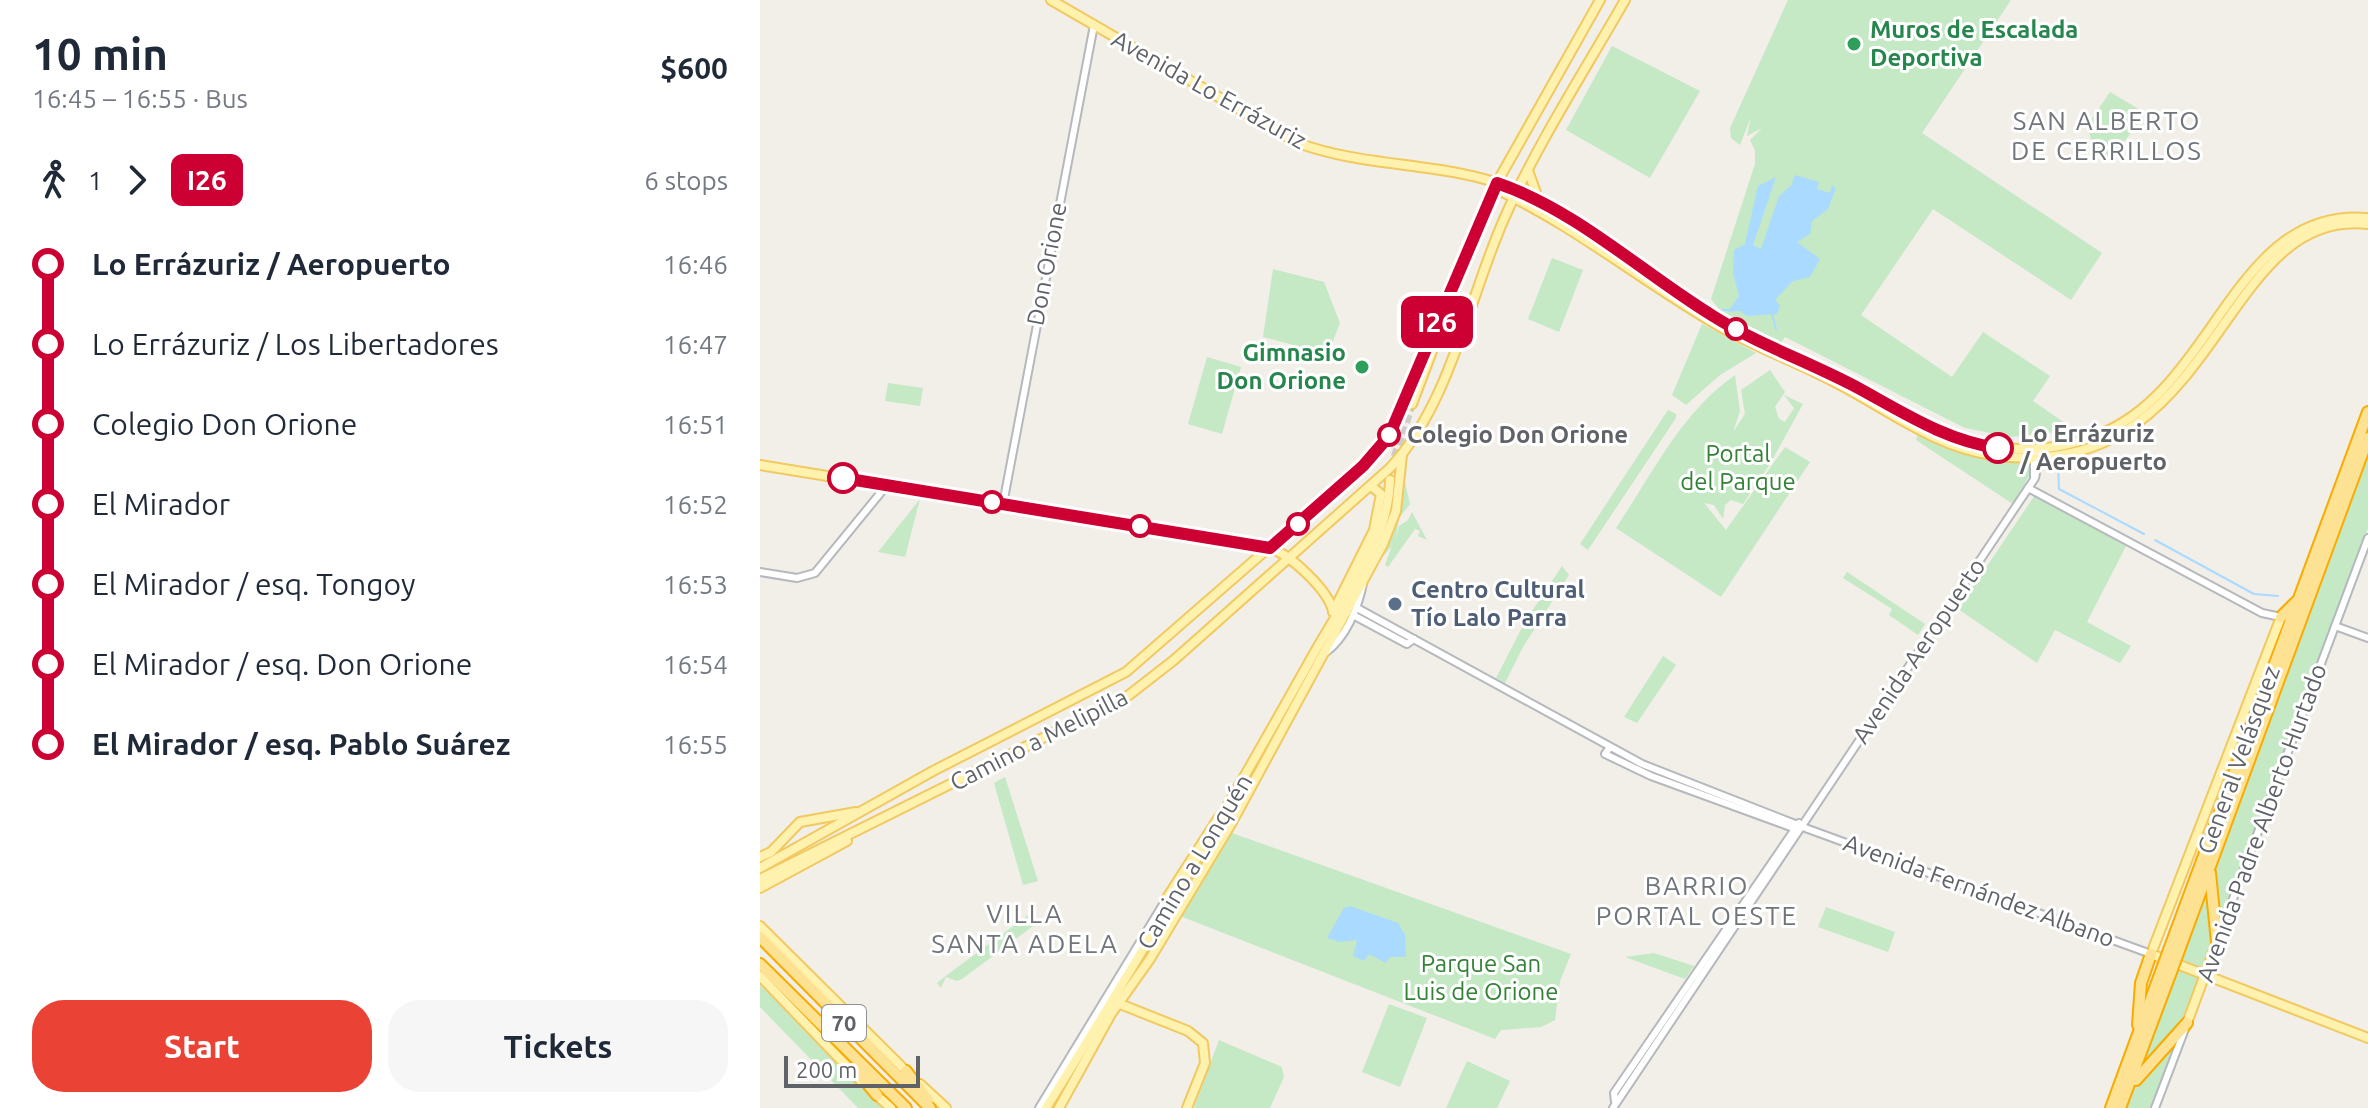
<!DOCTYPE html>
<html lang="en">
<head>
<meta charset="utf-8">
<style>
  body { margin:0; font-family:Ubuntu,sans-serif; background:#f6f6f7; color:#1f2937; height:100vh; display:flex; flex-direction:column; font-size:30px; white-space:nowrap }
  * { box-sizing:border-box; margin:0 }
  p { font-size:26px; color:#747a83 }
  .icon { flex:none; width:44px; height:44px; fill:none; stroke:currentColor; stroke-width:2; stroke-linecap:round; stroke-linejoin:round }
  .map { position:relative; flex:1; overflow:hidden }
  .panel { display:flex; flex-direction:column; background:#fff; width:760px }
  .panel>* { flex:none }
  .badge { padding:0 16px; border-radius:12px; font-size:28px; line-height:52px }
  .scale { position:absolute; left:24px; bottom:20px; width:136px; box-sizing:border-box; padding-left:8px; border:4px solid #5f6368; border-top:0; font-size:22px; line-height:28px; white-space:nowrap; color:#5f6368; -webkit-text-stroke:6px #fff; paint-order:stroke }
  .map>.badge { position:absolute; translate:-50% -50%; box-shadow:0 0 0 4px #fff }
  .legs { display:flex; align-items:center; gap:12px; height:88px; padding:0 32px; font-size:26px }
  .legs p { margin-inline-start:auto }
  .summary { display:flex; align-items:center; justify-content:space-between; height:136px; padding:0 32px }
  h1 { font-size:44px; font-weight:600; line-height:60px }
  .primary-button { display:flex; gap:16px; margin-top:auto; padding:16px 32px }
  .primary-button a { flex:1; height:92px; border-radius:32px; background:#ea4335; color:#fff; font-size:32px; font-weight:600; line-height:92px; text-align:center }
  .primary-button a+a { background:#f6f6f7; color:#1f2937 }
  ul { padding:0 32px; list-style:none }
  li { display:flex; align-items:center; gap:28px; height:80px; font-size:30px }
  li i { display:grid; place-items:center; width:12px; height:100%; margin:0 10px; background:currentColor }
  li i::after { content:''; width:20px; height:20px; margin:-10px; border:6px solid; border-radius:50%; background:#fff }
  li p { margin-inline-start:auto }
  li:first-child i { background:linear-gradient(#0000 50%,currentColor 0) }
  li:last-child i { background:linear-gradient(currentColor 50%,#0000 0) }
  main { display:flex; flex:1; min-height:0 }
  .map>svg:first-child { display:block }
  .green { fill:#c5e8c5 }
  .water { fill:#aadaff }
  .lines { fill:none; stroke-linecap:round; stroke-linejoin:round }
  .stream { stroke:#aadaff; stroke-width:2 }
  .major-tunnel { stroke:#ccccc8; stroke-width:8; stroke-dasharray:8 4; stroke-linecap:butt }
  .minor-casing { stroke:#b5b8bc; stroke-width:10 }
  .major-casing { stroke:#f2c960; stroke-width:12 }
  .highway-casing { stroke:#f9ab00; stroke-width:14 }
  .minor { stroke:#fff; stroke-width:6 }
  .major { stroke:#fff2af; stroke-width:8 }
  .highway { stroke:#fde293; stroke-width:10 }
  .highway-bridge-casing { stroke:#f9ab00; stroke-width:14; stroke-linecap:butt }
  .highway-bridge { stroke:#fde293; stroke-width:10 }
  .line-1-casing { stroke:#fff; stroke-width:18 }
  .line-1 { stroke:#c03; stroke-width:12 }
  .leisure-dot { fill:#2e9e5b; stroke:#fff; stroke-width:3 }
  .stop-1-dot { fill:#fff; stroke:#c03; stroke-width:4 }
  .service-dot { fill:#5c6f8a; stroke:#fff; stroke-width:3 }
  .labels { text-anchor:middle; stroke-width:6; stroke-linejoin:round; paint-order:stroke }
  .shield { fill:#fff; stroke:#8f9295; stroke-width:2 }
  .shield-label { font-size:22px; font-weight:bold; fill:#5f6368 }
  .leisure-label { font-size:24px; font-weight:bold; fill:#27864d; stroke:#fff; text-anchor:start }
  .street-label { font-size:24px; fill:#5f6368; stroke:#fff }
  .stop-label { font-size:24px; font-weight:bold; fill:#5f6368; stroke:#fff; text-anchor:start }
  .park-label { font-size:24px; fill:#348238; stroke:#fff }
  .service-label { font-size:24px; font-weight:bold; fill:#4e5e75; stroke:#fff; text-anchor:start }
  .neighbourhood-label { font-size:26px; letter-spacing:2px; fill:#70757a; stroke:#fff }
</style>
</head>
<body>
<main>
<section class="panel">
<div class="summary"><div><h1>10 min</h1><p>16:45 – 16:55 · Bus</p></div><b>$600</b></div>
<div class="legs"><svg class="icon" aria-label="walk" viewBox="0 0 24 24"><circle cx="13" cy="4" r="2"/><path d="M13 8l-2 6 4 7M11 14l-3 7M7 12l3-4h3l4 4"/></svg>1<svg class="icon" aria-label="forward" viewBox="0 0 24 24"><path d="M9 5l7 7-7 7"/></svg><b class="badge" style="background:#c03;color:#fff">I26</b><p>6 stops</p></div>
<ul>
<li><i style="color:#c03"></i><b>Lo Errázuriz / Aeropuerto</b><p>16:46</p></li>
<li><i style="color:#c03"></i><span>Lo Errázuriz / Los Libertadores</span><p>16:47</p></li>
<li><i style="color:#c03"></i><span>Colegio Don Orione</span><p>16:51</p></li>
<li><i style="color:#c03"></i><span>El Mirador</span><p>16:52</p></li>
<li><i style="color:#c03"></i><span>El Mirador / esq. Tongoy</span><p>16:53</p></li>
<li><i style="color:#c03"></i><span>El Mirador / esq. Don Orione</span><p>16:54</p></li>
<li><i style="color:#c03"></i><b>El Mirador / esq. Pablo Suárez</b><p>16:55</p></li>
</ul>
<div class="primary-button"><a>Start</a><a>Tickets</a></div>
</section>
<div class="map">
<svg width="1608" height="1108" viewBox="0 0 1608 1108">
  <rect width="100%" height="100%" fill="#f1efe8"/>
  <g class="green">
    <path d="M 1028,0 L 1251,0 L 1162,133 L 1342,253 L 1311,300 L 1173,209 L 1101,315 L 1192,377 L 1223,332 L 1290,376 L 1273,401 L 1315,430 L 1251,437 L 1205,428 L 1025,337 L 1021,343 L 963,314 L 951,299 L 995,164 L 995,150 L 990,140 L 1002,128 L 987,136 L 991,117 L 980,145 L 971,138 L 970,128 Z"/>
    <path d="M 852,46 L 940,91 L 890,178 L 806,130 Z"/>
    <path d="M 1350,92 L 1382,111 L 1378,123 L 1350,161 L 1334,148 L 1327,126 Z"/>
    <path d="M 792,258 L 823,270 L 799,332 L 768,319 Z"/>
    <path d="M 513,269 L 564,282 L 580,323 L 568,354 L 503,337 Z"/>
    <path d="M 942,324 L 996,353 L 960,375 L 926,405 L 912,395 Z"/>
    <path d="M 447,357 L 481,367 L 462,434 L 428,424 Z"/>
    <path d="M 1010,370 L 1025,392 L 1015,407 L 1019,419 L 1025,422 L 1034,408 L 1024,395 L 1043,404 L 1010,464 L 983,504 L 971,500 L 965,505 L 963,519 L 954,505 L 944,503 L 966,530 L 1025,447 L 1050,462 L 961,597 L 856,528 C 893,473 920,414 975,375 L 980,411 L 973,432 L 985,414 L 981,390 Z"/>
    <path d="M 128,383 L 163,388 L 160,406 L 125,401 Z"/>
    <path d="M 908,410 L 916,414 L 916,418 L 828,550 L 820,544 Z"/>
    <path d="M 1158,434 L 1226,460 L 1267,462 L 1273,469 L 1253,504 L 1156,440 Z"/>
    <path d="M 1608,455 L 1608,528 L 1391,1108 L 1367,1108 Z"/>
    <path d="M 643,474 L 650,504 L 639,518 L 636,540 L 639,526 L 648,520 L 652,512 L 667,540 L 658,536 L 660,531 L 655,529 L 628,567 L 625,565 L 632,546 L 618,562 L 634,527 Z"/>
    <path d="M 1275,495 L 1366,546 L 1327,622 L 1371,646 L 1360,663 L 1295,630 L 1277,663 L 1198,609 Z"/>
    <path d="M 160,499 L 145,557 L 118,552 Z"/>
    <path d="M 802,566 L 809,575 L 763,647 L 745,683 L 736,678 L 766,620 Z"/>
    <path d="M 1087,572 L 1165,624 L 1158,635 L 1129,615 L 1132,609 L 1083,578 Z"/>
    <path d="M 903,656 L 916,665 L 877,723 L 864,717 Z"/>
    <path d="M 245,777 L 278,881 L 263,885 L 234,783 Z"/>
    <path d="M 472,833 L 811,954 L 800,981 L 795,1020 L 781,1027 L 741,1030 L 735,1039 L 420,916 Z"/>
    <path d="M 1066,907 L 1135,932 L 1128,952 L 1058,927 Z"/>
    <path d="M 268,915 L 273,926 L 202,979 L 197,981 L 186,977 L 181,988 L 177,983 L 187,975 Z"/>
    <path d="M 894,953 L 934,966 L 925,979 L 865,957 Z"/>
    <path d="M 0,985 L 13,997 L 127,1108 L 98,1108 L 0,1007 Z"/>
    <path d="M 629,1004 L 667,1018 L 640,1087 L 602,1072 Z"/>
    <path d="M 459,1040 L 522,1067 L 524,1077 L 510,1108 L 434,1108 Z"/>
    <path d="M 707,1061 L 750,1081 L 737,1108 L 686,1108 Z"/>
  </g>
  <g class="water">
    <path d="M 1035,175 L 1059,182 L 1057,189 L 1070,193 L 1072,185 L 1076,188 L 1068,209 L 1052,221 L 1050,234 L 1037,242 L 1060,259 L 1050,277 L 1033,281 L 1015,300 L 1020,306 L 1017,314 L 987,316 L 980,311 L 968,312 L 979,296 L 973,273 L 974,250 L 985,244 L 998,186 L 1016,177 L 993,245 L 1001,249 L 1019,196 L 1031,186 Z"/>
    <path d="M 590,906 L 638,923 L 645,935 L 646,957 L 630,957 L 626,963 L 609,954 L 604,961 L 593,956 L 597,940 L 580,942 L 567,938 L 584,908 Z"/>
  </g>
  <g class="lines">
    <g class="stream">
      <path d="M 962,310 L 969,310"/>
      <path d="M 1012,315 L 1016,329"/>
      <path d="M 1298,465 L 1299,489 L 1384,534"/>
      <path d="M 1395,540 L 1494,594 L 1518,596"/>
    </g>
    <path class="major-tunnel" d="M 631,468 L 652,404"/>
    <g class="minor-casing">
      <g id="minor">
        <path d="M 1274,477 L 1274,452"/>
        <path d="M 1268,488 L 1502,613 L 1521,617"/>
        <path d="M 243,504 L 334,25"/>
        <path d="M 0,572 L 37,578 L 55,573 L 127,485"/>
        <path d="M 597,608 L 882,764 L 1048,829 L 1391,954"/>
        <path d="M 593,615 L 647,644 L 654,639"/>
        <path d="M 1575,626 L 1608,638"/>
        <path d="M 565,653 C 586,638 598,608 603,584"/>
        <path d="M 850,747 L 845,754 L 891,776 L 1036,829"/>
        <path d="M 1458,939 L 1608,538"/>
        <path d="M 855,1102 L 854,1093 L 1039,823"/>
        <path d="M 279,1108 L 405,901"/>
        <path d="M 853,1108 L 1275,478 L 1280,454"/>
        <path d="M 1395,1108 L 1425,1029"/>
      </g>
    </g>
    <g class="major-casing">
      <g id="major">
        <path d="M 291,0 L 538,143 C 608,169 688,161 757,190 C 826,220 883,271 945,311 C 983,336 1027,351 1067,372 C 1159,418 1232,478 1340,434 C 1456,388 1474,206 1608,218"/>
        <path d="M 769,173 L 779,201"/>
        <path d="M 732,187 C 812,224 879,279 954,323 C 995,348 1042,363 1084,387 C 1132,413 1177,447 1232,455 C 1461,489 1456,206 1608,224"/>
        <path d="M 652,404 L 685,317"/>
        <path d="M 0,465 L 510,548 C 531,555 568,590 573,611"/>
        <path d="M 573,612 L 614,530 L 621,494 L 611,486"/>
        <path d="M 1521,617 L 1391,954 L 1608,1038"/>
        <path d="M 0,857 L 11,852 L 40,822 L 96,812"/>
        <path d="M 0,868 L 173,771 L 366,672 L 613,457 L 636,421 L 731,193 L 840,0"/>
        <path d="M 0,879 L 369,695 L 414,660 L 630,468 C 690,404 709,298 744,219 C 777,144 824,72 865,0"/>
        <path d="M 0,888 L 87,841"/>
        <path d="M 405,901 L 459,817"/>
        <path d="M 0,926 L 150,1075"/>
        <path d="M 0,976 L 101,1081"/>
        <path d="M 355,1002 L 428,1031 L 443,1043 L 445,1063 L 427,1108"/>
        <path d="M 1427,1023 L 1457,942"/>
        <path d="M 160,1084 L 186,1108"/>
        <path d="M 114,1093 L 131,1108"/>
        <path d="M 286,1108 C 379,959 467,809 552,657 C 582,602 628,545 630,480"/>
        <path d="M 299,1108 L 351,1014 L 390,959 L 471,824 L 623,544 L 636,511 L 642,455"/>
      </g>
    </g>
    <g class="highway-casing">
      <g id="highway">
        <path d="M 1521,617 L 1536,602"/>
        <path d="M 1450,873 L 1457,942"/>
        <path d="M 0,937 L 170,1108"/>
        <path d="M 1409,950 L 1608,412"/>
        <path d="M 1418,953 L 1608,438"/>
        <path d="M 0,964 L 146,1108"/>
        <path d="M 1378,1025 L 1381,983 L 1391,954"/>
        <path d="M 97,1071 L 117,1095"/>
        <path d="M 146,1071 L 168,1100"/>
        <path d="M 1376,1080 L 1427,1023"/>
        <path d="M 1351,1108 L 1402,969"/>
        <path d="M 1360,1108 L 1411,972"/>
      </g>
    </g>
    <use href="#minor" class="minor"/>
    <use href="#major" class="major"/>
    <use href="#highway" class="highway"/>
    <g class="highway-bridge-casing">
      <g id="highway-bridge">
        <path d="M 1402,969 L 1409,950"/>
        <path d="M 1411,972 L 1418,953"/>
      </g>
    </g>
    <use href="#highway-bridge" class="highway-bridge"/>
  </g>
  <g class="lines">
    <g class="line-1-casing">
      <path id="line-1" d="M 83,478 L 510,548 L 603,466 L 629,436 L 737,183 C 818,211 881,272 953,316 C 999,345 1052,363 1100,389 C 1144,413 1187,441 1238,448"/>
    </g>
    <use href="#line-1" class="line-1"/>
  </g>
  <g class="leisure-dot">
    <circle cx="1094" cy="44" r="8"/>
    <circle cx="602" cy="367" r="8"/>
  </g>
  <g class="stop-1-dot">
    <circle cx="976" cy="329" r="10"/>
    <circle cx="629" cy="435" r="10"/>
    <circle cx="1238" cy="448" r="14"/>
    <circle cx="83" cy="478" r="14"/>
    <circle cx="232" cy="502" r="10"/>
    <circle cx="538" cy="524" r="10"/>
    <circle cx="380" cy="526" r="10"/>
  </g>
  <circle class="service-dot" cx="635" cy="604" r="8"/>
  <g class="labels">
    <rect class="shield" x="62" y="1005" width="44" height="36" rx="6"/>
    <g class="shield-label">
      <text x="84" y="1031">70</text>
    </g>
    <g class="leisure-label">
      <text x="1110" y="38">Muros de Escalada<tspan x="1110" dy="28">Deportiva</tspan></text>
      <text x="586" y="361" text-anchor="end">Gimnasio<tspan x="586" dy="28">Don Orione</tspan></text>
    </g>
    <g class="street-label">
      <text transform="translate(449 90) rotate(29)" y="8">Avenida Lo Errázuriz</text>
      <text transform="translate(287 264) rotate(-79)" y="8">Don Orione</text>
      <text transform="translate(1159 651) rotate(-56)" y="8">Avenida Aeropuerto</text>
      <text transform="translate(279 740) rotate(-27)" y="8">Camino a Melipilla</text>
      <text transform="translate(1479 760) rotate(-70)" y="8">General Velásquez</text>
      <text transform="translate(1502 823) rotate(-70)" y="8">Avenida Padre Alberto Hurtado</text>
      <text transform="translate(435 862) rotate(-59)" y="8">Camino a Lonquén</text>
      <text transform="translate(1219 891) rotate(20)" y="8">Avenida Fernández Albano</text>
    </g>
    <g class="stop-label">
      <text x="1260" y="442">Lo Errázuriz<tspan x="1260" dy="28">/ Aeropuerto</tspan></text>
      <text x="647" y="443">Colegio Don Orione</text>
    </g>
    <g class="park-label">
      <text x="978" y="462">Portal<tspan x="978" dy="28">del Parque</tspan></text>
      <text x="721" y="972">Parque San<tspan x="721" dy="28">Luis de Orione</tspan></text>
    </g>
    <g class="service-label">
      <text x="651" y="598">Centro Cultural<tspan x="651" dy="28">Tío Lalo Parra</tspan></text>
    </g>
    <g class="neighbourhood-label">
      <text x="1347" y="130">SAN ALBERTO<tspan x="1347" dy="30">DE CERRILLOS</tspan></text>
      <text x="937" y="895">BARRIO<tspan x="937" dy="30">PORTAL OESTE</tspan></text>
      <text x="265" y="923">VILLA<tspan x="265" dy="30">SANTA ADELA</tspan></text>
    </g>
  </g>
</svg>
<div class="scale">200 m</div>
<b class="badge" style="left:677px;top:322px;background:#c03;color:#fff">I26</b>
</div>
</main>
</body>
</html>
